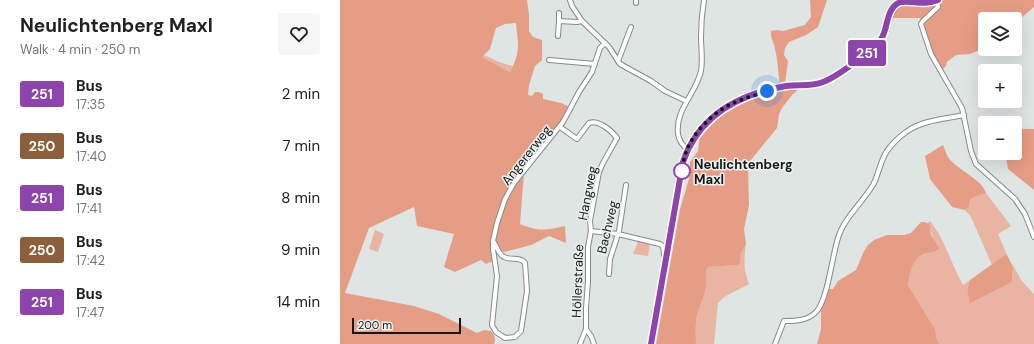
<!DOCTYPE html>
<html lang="en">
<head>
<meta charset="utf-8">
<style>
  body { margin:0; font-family:"DM Sans",sans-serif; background:#f6f6f6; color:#202124; height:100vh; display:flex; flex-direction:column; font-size:15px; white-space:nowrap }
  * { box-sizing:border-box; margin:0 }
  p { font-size:13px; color:#757577 }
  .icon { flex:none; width:22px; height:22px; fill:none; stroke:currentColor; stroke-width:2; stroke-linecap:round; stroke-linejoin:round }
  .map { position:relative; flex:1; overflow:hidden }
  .drawer { display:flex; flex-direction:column; background:#fff; width:340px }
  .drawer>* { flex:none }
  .badge { padding:0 8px; border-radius:3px; font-size:14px; line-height:26px }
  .controls { position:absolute; left:638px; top:12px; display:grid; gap:8px }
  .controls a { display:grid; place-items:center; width:44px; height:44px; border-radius:4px; background:#fff; box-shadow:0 4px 16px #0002; font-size:20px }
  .scale { position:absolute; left:12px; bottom:10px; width:109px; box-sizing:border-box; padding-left:4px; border:2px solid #161817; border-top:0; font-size:11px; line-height:14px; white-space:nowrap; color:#161817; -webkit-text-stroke:3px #ecf2f0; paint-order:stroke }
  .you { position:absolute; width:20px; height:20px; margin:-10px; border:3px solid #fff; border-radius:50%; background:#1a73e8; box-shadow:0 0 0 6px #1a73e833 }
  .map>.badge { position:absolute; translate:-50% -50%; box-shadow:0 0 0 2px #fff }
  .round { display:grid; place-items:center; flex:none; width:42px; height:42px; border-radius:4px; background:#f6f6f6 }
  .headline { display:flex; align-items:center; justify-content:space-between; height:68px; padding:0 20px }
  h1 { font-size:19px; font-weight:700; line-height:30px }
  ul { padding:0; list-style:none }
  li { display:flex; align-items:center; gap:12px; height:52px; padding:0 20px }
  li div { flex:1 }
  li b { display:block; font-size:15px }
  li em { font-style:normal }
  li .badge { min-width:44px; font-weight:700; text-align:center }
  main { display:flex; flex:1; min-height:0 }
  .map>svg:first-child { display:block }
  .green { fill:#eab4a3 }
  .forest { fill:#e69d86; fill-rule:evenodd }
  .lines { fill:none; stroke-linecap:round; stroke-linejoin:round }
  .street-casing { stroke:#868b89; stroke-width:6 }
  .secondary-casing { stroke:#868b89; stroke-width:8 }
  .street { stroke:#fff; stroke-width:4 }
  .secondary { stroke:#fff; stroke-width:5.5 }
  .line-casing { stroke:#fff; stroke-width:9 }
  .line { stroke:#8e44ad; stroke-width:6 }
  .walk { stroke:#161817; stroke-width:4; stroke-dasharray:0 7.2 }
  .stop-dot { fill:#fff; stroke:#8e44ad; stroke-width:2 }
  .labels { text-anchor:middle; stroke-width:3; stroke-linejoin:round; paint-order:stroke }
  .street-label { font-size:13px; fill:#161817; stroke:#ecf2f0 }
  .stop-label { font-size:13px; font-weight:bold; fill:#161817; stroke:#ecf2f0; text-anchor:start }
</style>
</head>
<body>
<main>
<section class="drawer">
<div class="headline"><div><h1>Neulichtenberg Maxl</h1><p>Walk · 4 min · 250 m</p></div><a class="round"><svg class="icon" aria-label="heart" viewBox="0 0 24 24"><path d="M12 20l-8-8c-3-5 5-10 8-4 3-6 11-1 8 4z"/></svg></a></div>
<ul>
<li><span class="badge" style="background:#8e44ad;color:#fff">251</span><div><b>Bus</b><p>17:35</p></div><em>2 min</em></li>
<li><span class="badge" style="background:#8b5e3c;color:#fff">250</span><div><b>Bus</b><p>17:40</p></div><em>7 min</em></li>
<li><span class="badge" style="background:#8e44ad;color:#fff">251</span><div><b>Bus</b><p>17:41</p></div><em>8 min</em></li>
<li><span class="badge" style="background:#8b5e3c;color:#fff">250</span><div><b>Bus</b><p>17:42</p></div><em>9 min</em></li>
<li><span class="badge" style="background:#8e44ad;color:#fff">251</span><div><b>Bus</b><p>17:47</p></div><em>14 min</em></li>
</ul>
</section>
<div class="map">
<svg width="694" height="344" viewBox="0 0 694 344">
  <rect width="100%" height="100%" fill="#dfe5e3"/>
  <g class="green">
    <path d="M 144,55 L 159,62 L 173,66 L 170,72 L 142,57 Z"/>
    <path d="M 646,193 L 671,226 L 658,234 L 667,255 L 665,255 L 652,265 L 631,217 L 625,210 L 629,207 L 630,199 Z"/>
    <path d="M 590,221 C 605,239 611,264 623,285 L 630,280 L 627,290 L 630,302 L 672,282 L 673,267 L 671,262 L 682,281 L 694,294 L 694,344 L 600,344 L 597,340 L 595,329 L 568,285 C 573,261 572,256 597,251 L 592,236 L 590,226 L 588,223 Z"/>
    <path d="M 35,230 L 44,234 L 38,252 L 29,249 Z"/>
    <path d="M 298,241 L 310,244 L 308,256 L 293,254 Z"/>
    <path d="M 406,244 C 404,261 403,267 409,284 L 384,297 L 378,303 L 374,344 L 356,344 C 356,335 355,324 357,316 C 362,298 369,290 366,270 L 368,267 L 398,265 L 400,263 L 401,253 Z"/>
  </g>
  <g class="forest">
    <path d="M 0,0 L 187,0 L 189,14 L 189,31 L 193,37 L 202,40 L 202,60 L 195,66 L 189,85 L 188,95 L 192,96 L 195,92 L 199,92 L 203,94 L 203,99 L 221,103 L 234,109 L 220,127 L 215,131 L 204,129 L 186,161 L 184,173 L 180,224 C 199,232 206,230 225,226 L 226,243 L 209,236 L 191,245 L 164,252 L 161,251 L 158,244 L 150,245 L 153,261 L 146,264 L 141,260 L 115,272 L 104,267 L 114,234 L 77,226 L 74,207 L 29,228 L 5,293 L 74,306 L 99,314 L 137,333 L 144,330 L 151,331 C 155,336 156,339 154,344 L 0,344 ZM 176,23 C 178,45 181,51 170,72 L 142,57 L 150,49 L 156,28 L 165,24 Z"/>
    <path d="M 470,0 L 487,0 L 478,27 L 466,35 L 449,42 L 445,48 L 444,55 L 448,61 L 445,84 L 440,84 C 438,73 438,61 435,49 C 434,42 430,38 431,31 L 436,30 L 443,31 L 465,25 L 471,17 Z"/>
    <path d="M 602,0 L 694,0 L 694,7 L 675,23 L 675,19 L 645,19 L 645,48 L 630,54 L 616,55 L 607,62 L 606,66 L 602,70 L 590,46 L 580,18 L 552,18 L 556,6 L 566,3 L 584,7 L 596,4 Z"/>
    <path d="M 458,88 L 458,90 L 452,95 L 442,108 L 439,114 L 437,128 L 410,161 L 408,166 L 409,205 L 404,229 L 406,244 L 401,253 L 400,263 L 398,265 L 368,267 L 366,270 C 369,290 362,298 357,316 C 355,324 356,335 356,344 L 316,344 L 340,209 L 349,179 L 350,162 L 358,151 L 360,135 L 368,125 L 380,114 L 397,105 L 417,96 L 438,90 Z"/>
    <path d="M 675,129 L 694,129 L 694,190 L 668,169 L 665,153 L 675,153 Z"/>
    <path d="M 603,145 C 605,149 606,154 608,157 C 617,170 642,179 646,193 L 630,199 L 629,207 L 625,210 L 612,207 L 590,179 L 585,156 Z"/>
    <path d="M 581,222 C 595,222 588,229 592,237 C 594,241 597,244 599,248 C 597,252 593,252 588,253 C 572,256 571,271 568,285 L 595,329 L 597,340 L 600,344 L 477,344 L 481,329 L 481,309 L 488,289 L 493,289 L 498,281 L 516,270 L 524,251 L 528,245 L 534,240 L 547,235 L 564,235 L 571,233 Z"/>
    <path d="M 665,255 L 667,255 L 673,267 L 672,282 L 630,303 L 627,290 L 630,280 Z"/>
  </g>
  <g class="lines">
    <g class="street-casing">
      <g id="street">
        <path d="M 230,0 L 232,6 L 242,21 L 269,47 L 280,64 L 311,81 L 325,91 L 346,101"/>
        <path d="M 597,0 L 598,7 L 583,21 L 581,24 L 591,54 L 622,108 L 631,151 L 636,164 L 675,199 L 685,214 L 694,237"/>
        <path d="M 296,3 L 296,0"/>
        <path d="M 219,21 L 219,13"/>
        <path d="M 218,36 L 219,21 L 237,22 L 242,21"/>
        <path d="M 209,60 L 255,64"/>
        <path d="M 278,61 L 291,27"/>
        <path d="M 220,127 L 237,139 L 249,123 C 258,119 272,131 277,138 L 263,163 L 259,172 L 250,221 L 251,231 L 248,247 L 248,281 L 246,308 L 246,329 L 251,336 L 254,344"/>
        <path d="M 347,149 C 342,145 339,140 338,134 C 335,109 356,94 361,71 C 363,60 361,48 361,37 C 361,25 362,12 364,0"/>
        <path d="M 251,231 L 278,234 L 320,244 L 323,246 L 324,255 L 327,257"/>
        <path d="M 153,241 C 157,246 158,254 164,257 C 171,261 180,256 185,263 L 187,291 L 181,331 L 175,337 L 165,338 L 156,332 L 152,325 L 157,276 L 153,249 L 153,241 L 157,223 L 165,199 L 174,183 L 223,122 L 239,92 L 252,72 L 260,48 L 265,43"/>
        <path d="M 269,274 L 270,259 L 279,231 L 286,185"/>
        <path d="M 240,344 L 246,329"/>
        <path d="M 435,344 L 444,321 C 456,321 468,321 477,311 C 488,297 492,257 498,238 C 504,218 522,203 533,185 C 539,174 540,161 547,151 C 552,144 559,137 566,132 C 582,120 605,119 624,115"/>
      </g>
    </g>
    <g class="secondary-casing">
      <path id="secondary" d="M 311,344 L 343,162 C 359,115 400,94 446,86 C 458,84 471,87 483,82 C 500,76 518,59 534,48 L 541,40 L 551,12 L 557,4 L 566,1 L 587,3 L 598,0"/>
    </g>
    <use href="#street" class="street"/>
    <use href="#secondary" class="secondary"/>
  </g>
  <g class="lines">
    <g class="line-casing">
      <path id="line" d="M 311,344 L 343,162 C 359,115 400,94 446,86 C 458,84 471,87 483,82 C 500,76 518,59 534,48 C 538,44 542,39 544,33 C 548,22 548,6 561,2 C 573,0 583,6 598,0"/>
    </g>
    <use href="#line" class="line"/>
    <path class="walk" d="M 342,171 L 341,176 C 342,167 344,158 347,149 C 354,133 369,117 384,108 C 397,100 413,96 427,91"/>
  </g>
  <circle class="stop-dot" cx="342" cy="171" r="8"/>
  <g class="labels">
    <g class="street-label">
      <text transform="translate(186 155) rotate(-52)" y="5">Angererweg</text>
      <text transform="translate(247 193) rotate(-79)" y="5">Hangweg</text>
      <text transform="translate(267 227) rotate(-77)" y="5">Bachweg</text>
      <text transform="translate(237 281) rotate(-88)" y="5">Höllerstraße</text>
    </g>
    <g class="stop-label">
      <text x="354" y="169">Neulichtenberg<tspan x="354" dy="15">Maxl</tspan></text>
    </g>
  </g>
</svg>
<div class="controls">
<a><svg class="icon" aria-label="layers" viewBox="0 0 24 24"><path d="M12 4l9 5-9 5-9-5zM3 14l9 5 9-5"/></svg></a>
<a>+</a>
<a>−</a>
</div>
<div class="scale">200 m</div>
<div class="you" style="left:427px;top:91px"></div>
<b class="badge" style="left:527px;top:53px;background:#8e44ad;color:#fff">251</b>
</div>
</main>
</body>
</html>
